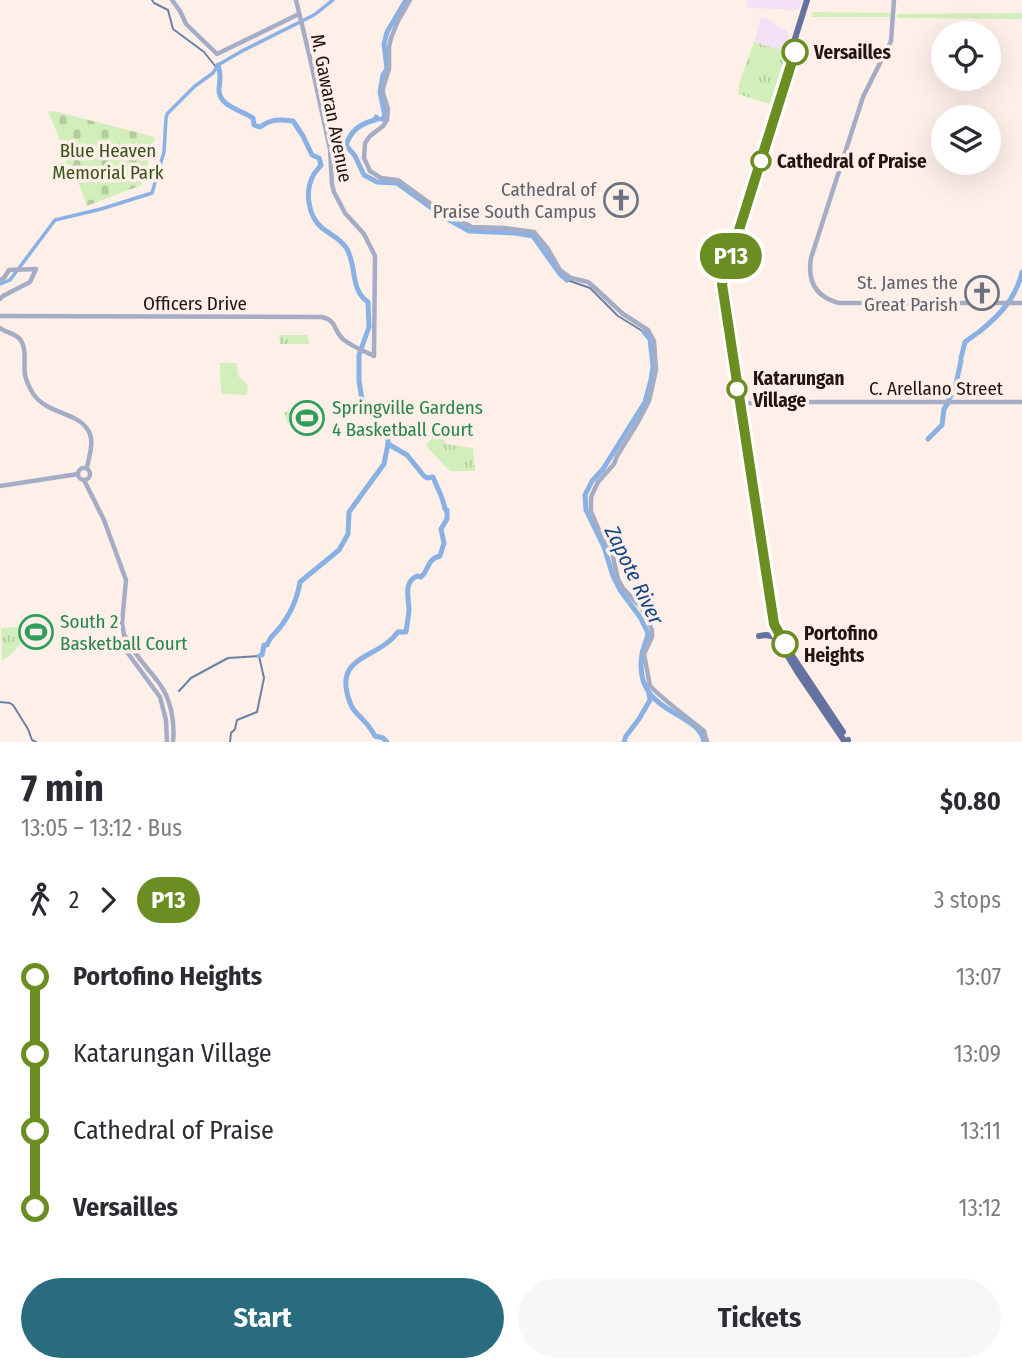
<!DOCTYPE html>
<html lang="en">
<head>
<meta charset="utf-8">
<style>
  body { margin:0; font-family:"Fira Sans Condensed",sans-serif; background:#f7f7f7; color:#2b2b33; height:100vh; display:flex; flex-direction:column; font-size:26px; white-space:nowrap }
  * { box-sizing:border-box; margin:0 }
  p { font-size:23px; color:#7c7c81 }
  .icon { flex:none; width:38px; height:38px; fill:none; stroke:currentColor; stroke-width:2; stroke-linecap:round; stroke-linejoin:round }
  .map { position:relative; height:742px; overflow:hidden }
  .drawer { display:flex; flex-direction:column; background:#fff; flex:1 }
  .drawer>* { flex:none }
  .badge { padding:0 14px; border-radius:23px; font-size:24px; line-height:46px }
  .tools { position:absolute; left:931px; top:21px; display:grid; gap:14px }
  .tools a { display:grid; place-items:center; width:70px; height:70px; border-radius:50%; background:#fff; box-shadow:0 7px 28px #0002; font-size:35px }
  .map>.badge { position:absolute; translate:-50% -50%; box-shadow:0 0 0 4px #fff }
  .legs { display:flex; align-items:center; gap:10px; height:77px; padding:0 21px; font-size:23px }
  .legs p { margin-inline-start:auto }
  .summary { display:flex; align-items:center; justify-content:space-between; height:119px; padding:0 21px }
  h1 { font-size:38px; font-weight:700; line-height:52px }
  .primary-button { display:flex; gap:14px; margin-top:auto; padding:14px 21px }
  .primary-button a { flex:1; height:80px; border-radius:42px; background:#2a6c7f; color:#fff; font-size:28px; font-weight:700; line-height:80px; text-align:center }
  .primary-button a+a { background:#f7f7f7; color:#2b2b33 }
  ul { padding:0 21px; list-style:none }
  li { display:flex; align-items:center; gap:24px; height:77px; font-size:26px }
  li i { display:grid; place-items:center; width:10px; height:100%; margin:0 9px; background:currentColor }
  li i::after { content:''; width:18px; height:18px; margin:-9px; border:5px solid; border-radius:50%; background:#fff }
  li p { margin-inline-start:auto }
  li:first-child i { background:linear-gradient(#0000 50%,currentColor 0) }
  li:last-child i { background:linear-gradient(currentColor 50%,#0000 0) }
  .map>svg:first-child { display:block }
  .commercial { fill:#f3e2f5 }
  .grass { fill:#d2efbb }
  .cemetery { fill:url(#cemetery-stones) }
  .park { fill:url(#park-tufts) }
  .lines { fill:none; stroke-linecap:round; stroke-linejoin:round }
  .stream { stroke:#6b82a4; stroke-width:2 }
  .canal { stroke:#8ab1e4; stroke-width:3.5 }
  .river { stroke:#8ab1e4; stroke-width:5 }
  .minor { stroke:#a5acc6; stroke-width:4.5 }
  .major { stroke:#65719f; stroke-width:6 }
  .line-1-casing { stroke:#fff; stroke-width:16 }
  .line-1 { stroke:#6b8e23; stroke-width:10 }
  .stop-1-dot { fill:#fff; stroke:#6b8e23; stroke-width:3.5 }
  .labels { text-anchor:middle; stroke-width:7; stroke-linejoin:round; paint-order:stroke }
  .stop-label { font-size:19px; font-weight:bold; fill:#221510; stroke:#feefe9; text-anchor:start }
  .street-label { font-size:19px; fill:#221510; stroke:#feefe9 }
  .park-label { font-size:19px; fill:#365318; stroke:#feefe9 }
  .worship-label { font-size:19px; fill:#5b616d; stroke:#feefe9; text-anchor:end }
  .leisure-label { font-size:19px; fill:#27864d; stroke:#feefe9; text-anchor:start }
  .water-label { font-size:21px; font-style:italic; fill:#144683; stroke:#feefe9 }
</style>
</head>
<body>
<div class="map">
<svg width="1022" height="742" viewBox="0 0 1022 742">
  <defs>
    <pattern id="cemetery-stones" width="16" height="16" patternUnits="userSpaceOnUse" patternTransform="scale(1.75)"><rect width="16" height="16" fill="#d2efbb"/><path d="M2 7V4a2 2 0 0 1 4 0v3zM10 15v-3a2 2 0 0 1 4 0v3z" fill="#b4cca0"/></pattern>
    <pattern id="park-tufts" width="24" height="20" patternUnits="userSpaceOnUse" patternTransform="scale(1.75)"><rect width="24" height="20" fill="#d2efbb"/><path d="M3 7l-1-3M5 7V3M7 7l1-3M15 17l-1-3M17 17v-4M19 17l1-3" fill="none" stroke="#b4cca0"/></pattern>
  </defs>
  <rect width="100%" height="100%" fill="#feefe9"/>
  <g class="commercial">
    <path d="M 748,0 L 802,0 L 799,9 L 790,11 L 783,9 L 746,8 Z"/>
    <path d="M 761,17 L 770,20 L 778,27 L 786,30 L 790,36 L 786,52 L 754,42 Z"/>
  </g>
  <path class="grass" d="M 220,363 L 236,363 L 239,377 L 248,385 L 247,395 L 221,394 Z"/>
  <path class="cemetery" d="M 54,111 L 155,137 L 142,185 L 87,206 L 72,165 L 66,165 L 58,135 L 48,112 Z"/>
  <g class="park">
    <path d="M 813,12 L 891,13 L 890,17 L 811,17 Z"/>
    <path d="M 1022,13 L 1022,19 L 897,18 L 897,14 Z"/>
    <path d="M 754,42 L 786,52 L 770,104 L 738,94 L 739,84 Z"/>
    <path d="M 279,335 L 307,335 L 310,344 L 280,344 Z"/>
    <path d="M 313,411 L 318,423 L 287,423 L 284,412 Z"/>
    <path d="M 437,431 L 447,444 L 473,448 L 475,471 L 450,471 L 426,446 Z"/>
    <path d="M 14,627 L 28,628 L 29,637 C 18,643 14,656 2,660 L 1,628 Z"/>
  </g>
  <g class="lines">
    <g class="stream">
      <path d="M 152,0 L 154,3 L 168,10 L 173,29 L 204,52 L 216,67"/>
      <path d="M 567,280 L 590,288 L 618,316 L 644,332"/>
      <path d="M 179,691 L 191,678 L 228,658 L 259,656 L 264,678 L 257,712 L 237,720 L 235,729 L 231,733 L 230,742"/>
      <path d="M 0,702 L 10,703 L 13,705 L 28,729 L 32,740 L 36,742"/>
    </g>
    <path class="canal" d="M 0,284 L 10,280 L 55,220 L 101,209 L 152,193 L 164,152 L 166,118 L 167,114 L 195,86 L 213,73 L 218,65 L 242,51 L 314,15 L 333,0"/>
    <g class="river">
      <path d="M 218,65 C 221,74 220,80 219,89 C 218,106 241,110 253,118 L 254,125 L 260,127 C 271,119 279,119 293,121 L 303,136 L 312,155 L 319,158 L 321,165 C 319,168 316,171 314,174 C 304,191 308,216 322,228 C 331,235 341,239 347,249 C 357,267 350,290 368,302 L 369,327 L 359,355 L 359,381 L 362,399 L 380,429 L 388,438 L 388,444 L 407,455 L 424,476 L 427,478 L 433,477 C 437,488 443,497 445,509 L 447,510 L 447,519 L 441,529 L 444,543 L 440,556 C 427,559 429,570 421,577 L 417,576 C 404,582 408,595 409,608 C 409,615 407,624 406,632 L 398,632 C 377,661 330,654 351,705 C 354,712 360,716 365,722 C 369,726 372,731 375,736 L 383,738 L 387,742"/>
      <path d="M 378,119 L 376,117 L 375,120 C 359,124 351,131 346,145 L 355,156 L 364,175 L 377,182 L 397,183 L 444,217 L 469,231 L 515,233 L 533,236 L 560,274 L 567,280"/>
      <path d="M 382,119 L 385,116 L 380,92 L 383,75 L 387,69 L 384,44 L 387,32 L 406,0"/>
      <path d="M 644,332 L 650,339 L 653,366 L 651,380 L 645,402 L 603,469 L 592,481 L 585,495 L 586,510 L 604,547 L 613,576 L 620,590 L 640,617 L 648,633 C 647,640 643,647 642,654 C 632,715 699,710 704,742"/>
      <path d="M 979,332 C 1000,315 1016,298 1022,272"/>
      <path d="M 961,358 L 965,342 L 976,334"/>
      <path d="M 948,401 L 955,388 L 961,361"/>
      <path d="M 928,439 L 942,425 L 944,409 L 948,403"/>
      <path d="M 259,656 L 262,655 L 264,645 L 267,645 C 270,638 272,636 277,631 C 289,617 297,600 300,582 L 339,550 L 348,534 L 349,512 L 384,464 L 388,444"/>
      <path d="M 624,742 L 626,736 L 639,719 L 650,700 L 649,694"/>
    </g>
    <g class="minor">
      <path d="M 172,0 L 180,11 L 186,24 L 217,54 L 299,14"/>
      <path d="M 410,0 L 398,21 L 391,38 L 389,47 L 389,69 L 383,88 L 383,93 L 388,109 L 387,120 L 383,126 L 370,136 L 365,143 L 364,158 L 370,171 L 381,178 L 398,180 L 438,209 L 472,227 L 505,228 L 534,232 L 548,249 L 560,270 L 571,278 L 588,282 L 594,287 L 623,314 L 648,330 L 654,341 L 656,370 L 649,401 L 638,422 L 617,456 L 614,464 L 598,482 L 591,497 L 591,511 L 598,528 L 612,552 L 618,579 L 623,588 L 642,609 L 652,630 L 652,637 L 644,654 L 650,686 C 667,703 686,716 704,731 L 707,742"/>
      <path d="M 894,0 L 891,41 L 863,97 L 811,258 C 807,282 816,297 839,303 L 1022,303"/>
      <path d="M 0,280 L 4,278 L 9,270 L 36,269 L 30,282 L 3,296 L 0,299"/>
      <path d="M 0,316 L 322,317 C 338,321 333,331 344,340 C 353,347 364,351 374,356 L 375,256 L 364,234 L 345,213 L 334,192 L 332,184 L 330,149 L 310,58 L 296,0"/>
      <path d="M 0,328 C 6,332 14,334 19,338 C 28,348 23,364 25,375 C 27,383 30,389 34,395 C 48,414 77,412 88,430 C 95,441 89,456 87,467"/>
      <path d="M 740,404 L 765,402 L 1022,402"/>
      <circle cx="84" cy="474" r="6"/>
      <path d="M 84,480 L 104,520 L 126,580 L 122,623 L 127,652 L 160,697 L 166,720 L 167,742"/>
      <path d="M 0,486 L 78,474"/>
      <path d="M 126,637 C 134,655 147,667 159,683 C 171,699 175,722 173,742"/>
    </g>
    <g class="major">
      <path d="M 807,0 L 733,237 L 719,278 L 718,290 L 771,625 L 774,634 L 798,673 L 845,742 L 848,740"/>
      <path d="M 747,207 L 793,60"/>
      <path d="M 724,304 L 722,284 L 730,261"/>
      <path d="M 733,364 L 767,578"/>
      <path d="M 759,636 L 766,635 L 776,637"/>
      <path d="M 779,636 L 843,732"/>
    </g>
  </g>
  <g class="lines">
    <g class="line-1-casing">
      <path id="line-1" d="M 785,644 L 774,624 L 722,284 L 795,52"/>
    </g>
    <use href="#line-1" class="line-1"/>
  </g>
  <defs>
    <g id="church-ring" transform="scale(1.75)"><circle r="9.5" fill="#feefe9" stroke="#6b7280" stroke-width="1.5"/><path d="M-1.2-6h2.4v3.5h3.3v2.4h-3.3V6h-2.4V-.1h-3.3v-2.4h3.3Z" fill="#6b7280"/></g>
    <g id="stadium-ring" transform="scale(1.75)"><circle r="9.5" fill="#feefe9" stroke="#2e9e5b" stroke-width="1.5"/><path d="M0-5a6.5 5 0 1 0 0 10a6.5 5 0 1 0 0-10ZM-3.5-1.8h7v3.6h-7Z" fill="#2e9e5b"/></g>
  </defs>
  <g fill-rule="evenodd">
    <use href="#church-ring" x="621" y="200"/>
    <use href="#church-ring" x="982" y="293"/>
    <use href="#stadium-ring" x="307" y="418"/>
    <use href="#stadium-ring" x="36" y="632"/>
  </g>
  <g class="stop-1-dot">
    <circle cx="795" cy="52" r="12"/>
    <circle cx="761" cy="161" r="9"/>
    <circle cx="737" cy="389" r="9"/>
    <circle cx="785" cy="644" r="12"/>
  </g>
  <g class="labels">
    <g class="stop-label">
      <text x="814" y="59">Versailles</text>
      <text x="777" y="168">Cathedral of Praise</text>
      <text x="753" y="385">Katarungan<tspan x="753" dy="22">Village</tspan></text>
      <text x="804" y="640">Portofino<tspan x="804" dy="22">Heights</tspan></text>
    </g>
    <g class="street-label">
      <text transform="translate(332 108) rotate(79)" y="7">M. Gawaran Avenue</text>
      <text x="195" y="310">Officers Drive</text>
      <text x="936" y="395">C. Arellano Street</text>
    </g>
    <g class="park-label">
      <text x="108" y="157">Blue Heaven<tspan x="108" dy="22">Memorial Park</tspan></text>
    </g>
    <g class="worship-label">
      <text x="596" y="196">Cathedral of<tspan x="596" dy="22">Praise South Campus</tspan></text>
      <text x="958" y="289">St. James the<tspan x="958" dy="22">Great Parish</tspan></text>
    </g>
    <g class="leisure-label">
      <text x="332" y="414">Springville Gardens<tspan x="332" dy="22">4 Basketball Court</tspan></text>
      <text x="60" y="628">South 2<tspan x="60" dy="22">Basketball Court</tspan></text>
    </g>
    <g class="water-label">
      <text transform="translate(634 575) rotate(64)" y="7">Zapote River</text>
    </g>
  </g>
</svg>
<div class="tools">
<a><svg class="icon" aria-label="locate" viewBox="0 0 24 24"><circle cx="12" cy="12" r="6"/><path d="M12 2v4M12 18v4M2 12h4M18 12h4"/></svg></a>
<a><svg class="icon" aria-label="layers" viewBox="0 0 24 24"><path d="M12 4l9 5-9 5-9-5zM3 14l9 5 9-5"/></svg></a>
</div>
<b class="badge" style="left:731px;top:256px;background:#6b8e23;color:#fff">P13</b>
</div>
<section class="drawer">
<div class="summary"><div><h1>7 min</h1><p>13:05 – 13:12 · Bus</p></div><b>$0.80</b></div>
<div class="legs"><svg class="icon" aria-label="walk" viewBox="0 0 24 24"><circle cx="13" cy="4" r="2"/><path d="M13 8l-2 6 4 7M11 14l-3 7M7 12l3-4h3l4 4"/></svg>2<svg class="icon" aria-label="forward" viewBox="0 0 24 24"><path d="M9 5l7 7-7 7"/></svg><b class="badge" style="background:#6b8e23;color:#fff">P13</b><p>3 stops</p></div>
<ul>
<li><i style="color:#6b8e23"></i><b>Portofino Heights</b><p>13:07</p></li>
<li><i style="color:#6b8e23"></i><span>Katarungan Village</span><p>13:09</p></li>
<li><i style="color:#6b8e23"></i><span>Cathedral of Praise</span><p>13:11</p></li>
<li><i style="color:#6b8e23"></i><b>Versailles</b><p>13:12</p></li>
</ul>
<div class="primary-button"><a>Start</a><a>Tickets</a></div>
</section>
</body>
</html>
